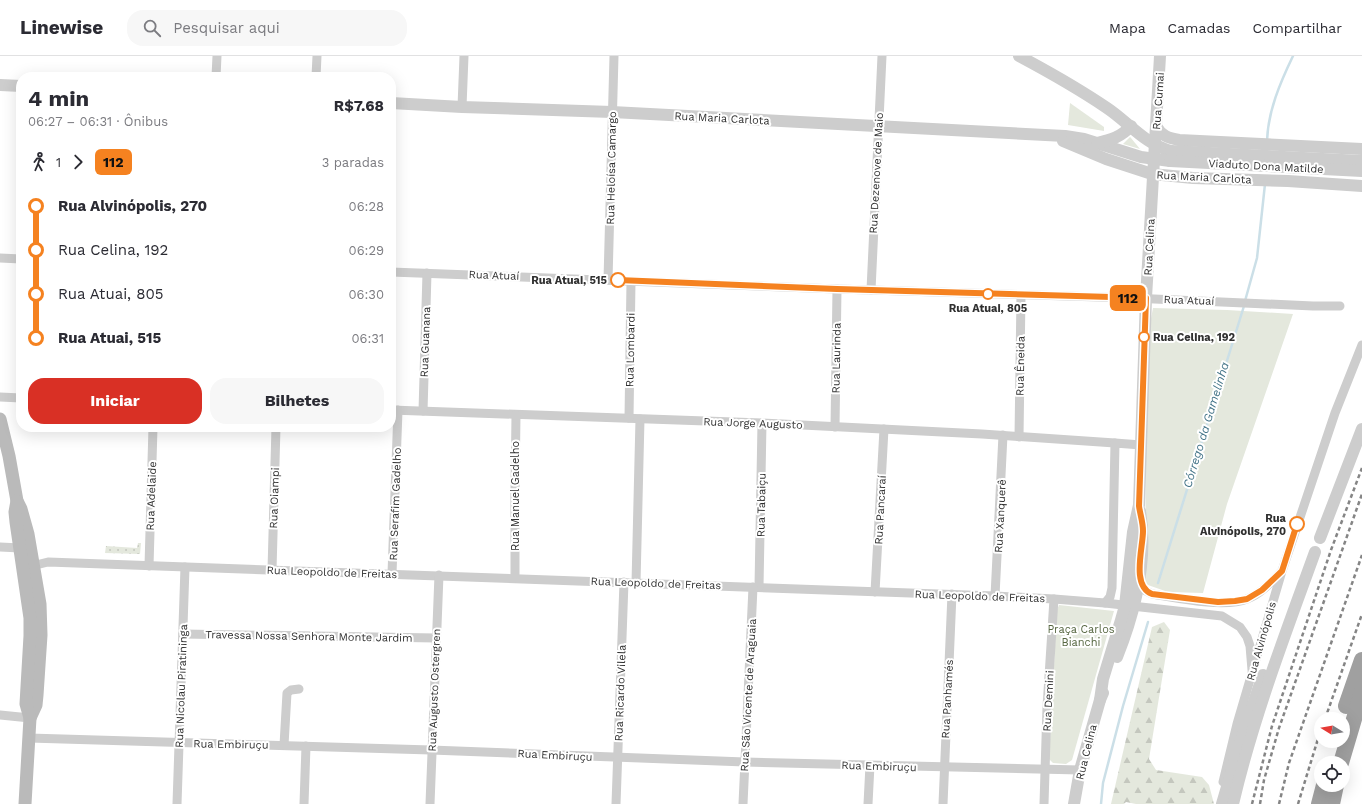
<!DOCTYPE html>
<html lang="pt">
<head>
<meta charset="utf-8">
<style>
  body { margin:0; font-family:"Work Sans",sans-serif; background:#f7f7f7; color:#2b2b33; height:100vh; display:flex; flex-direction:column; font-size:15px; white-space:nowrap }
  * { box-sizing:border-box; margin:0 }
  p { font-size:13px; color:#7c7c81 }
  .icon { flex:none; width:22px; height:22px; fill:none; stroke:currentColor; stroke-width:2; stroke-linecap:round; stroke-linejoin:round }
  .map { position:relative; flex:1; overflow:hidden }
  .drawer { position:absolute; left:16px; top:16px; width:380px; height:360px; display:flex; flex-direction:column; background:#fff; border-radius:16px; box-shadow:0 4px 16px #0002 }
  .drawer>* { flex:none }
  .badge { padding:0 8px; border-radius:6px; font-size:14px; line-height:26px }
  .needle { width:26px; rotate:281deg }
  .fabs { position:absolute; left:1314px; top:656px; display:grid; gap:8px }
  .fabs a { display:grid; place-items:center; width:36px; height:36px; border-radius:50%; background:#fff; box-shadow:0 4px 16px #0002; font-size:20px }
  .map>.badge { position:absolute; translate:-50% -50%; box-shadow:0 0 0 2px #fff }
  .legs { display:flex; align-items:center; gap:6px; height:44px; padding:0 12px; font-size:13px }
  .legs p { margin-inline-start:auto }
  .overview { display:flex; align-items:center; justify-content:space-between; height:68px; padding:0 12px }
  h1 { font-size:22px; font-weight:700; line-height:30px }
  .button { display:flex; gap:8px; margin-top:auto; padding:8px 12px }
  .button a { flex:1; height:46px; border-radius:16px; background:#d93025; color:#fff; font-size:16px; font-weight:700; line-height:46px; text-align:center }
  .button a+a { background:#f7f7f7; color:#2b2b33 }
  ul { padding:0 12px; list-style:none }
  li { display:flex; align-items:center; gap:14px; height:44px; font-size:15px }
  li i { display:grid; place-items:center; width:6px; height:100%; margin:0 5px; background:currentColor }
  li i::after { content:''; width:10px; height:10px; margin:-5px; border:3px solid; border-radius:50%; background:#fff }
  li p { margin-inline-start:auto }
  li:first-child i { background:linear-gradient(#0000 50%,currentColor 0) }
  li:last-child i { background:linear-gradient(currentColor 50%,#0000 0) }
  header { display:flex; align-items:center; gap:24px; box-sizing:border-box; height:56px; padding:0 20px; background:#fff; border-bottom:1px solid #e1e1e2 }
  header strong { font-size:19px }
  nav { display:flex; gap:22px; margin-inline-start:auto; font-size:14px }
  .search { width:280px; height:36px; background:#f7f7f7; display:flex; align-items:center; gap:10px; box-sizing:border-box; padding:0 14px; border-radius:16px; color:#7c7c81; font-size:15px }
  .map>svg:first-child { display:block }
  .forest { fill:url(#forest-firs) }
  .park { fill:#e4e8dd }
  .garden { fill:url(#garden-dots) }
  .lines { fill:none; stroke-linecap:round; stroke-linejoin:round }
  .stream { stroke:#cbdfe7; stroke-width:2.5 }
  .minor { stroke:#cdcdcd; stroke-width:9 }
  .tertiary { stroke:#cdcdcd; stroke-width:12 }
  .secondary { stroke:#bababa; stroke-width:13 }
  .trunk { stroke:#a0a0a0; stroke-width:16 }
  .rail { stroke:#858585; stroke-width:2.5; stroke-dasharray:4 3; stroke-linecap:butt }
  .tertiary-bridge { stroke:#cdcdcd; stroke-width:12 }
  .line-1-casing { stroke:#fff; stroke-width:9 }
  .line-1 { stroke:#f58220; stroke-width:6 }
  .stop-1-dot { fill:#fff; stroke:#f58220; stroke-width:2 }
  .labels { text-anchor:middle; stroke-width:4; stroke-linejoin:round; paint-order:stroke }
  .street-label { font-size:11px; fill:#303030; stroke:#fff }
  .stop-label { font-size:11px; font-weight:bold; fill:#303030; stroke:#fff; text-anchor:end }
  .park-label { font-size:11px; fill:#576742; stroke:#fff }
  .water-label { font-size:12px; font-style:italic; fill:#46768a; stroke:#fff }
</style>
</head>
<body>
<header>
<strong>Linewise</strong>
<div class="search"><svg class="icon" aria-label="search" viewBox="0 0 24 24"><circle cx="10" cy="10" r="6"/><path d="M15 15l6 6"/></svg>Pesquisar aqui</div>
<nav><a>Mapa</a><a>Camadas</a><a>Compartilhar</a></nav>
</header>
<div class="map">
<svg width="1362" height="748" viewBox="0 0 1362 748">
  <defs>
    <pattern id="forest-firs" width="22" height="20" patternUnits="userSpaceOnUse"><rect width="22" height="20" fill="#e4e8dd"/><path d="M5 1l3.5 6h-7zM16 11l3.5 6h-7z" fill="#c4c7be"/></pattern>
    <pattern id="garden-dots" width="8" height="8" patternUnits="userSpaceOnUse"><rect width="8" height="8" fill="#e4e8dd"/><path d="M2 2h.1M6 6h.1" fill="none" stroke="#c4c7be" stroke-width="1.8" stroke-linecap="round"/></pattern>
  </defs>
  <rect width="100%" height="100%" fill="#fff"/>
  <path class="forest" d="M 1164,566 L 1170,574 L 1149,703 L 1156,714 L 1202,721 L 1209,729 L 1214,748 L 1136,748 L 1126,746 L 1124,748 L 1111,748 L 1152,571 Z"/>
  <g class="park">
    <path d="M 1070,47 L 1104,71 L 1104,75 L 1068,69 Z"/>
    <path d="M 1130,81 L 1131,82 L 1140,93 L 1123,88 Z"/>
    <path d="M 1153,252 L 1227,254 L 1293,258 L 1227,448 L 1203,537 L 1168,536 L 1145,528 L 1146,376 L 1149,273 Z"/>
    <path d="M 1059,549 L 1114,555 L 1072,704 L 1066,708 L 1053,707 L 1049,703 L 1057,554 Z"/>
  </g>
  <path class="garden" d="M 138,487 L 141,487 L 140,498 L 105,497 L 106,490 L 137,492 Z"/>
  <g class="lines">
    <g class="stream">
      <path d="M 1267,85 C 1268,55 1280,27 1293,0"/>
      <path d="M 1245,245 L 1257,202 L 1265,128"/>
      <path d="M 1158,527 L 1244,250"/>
      <path d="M 1101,748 L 1103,727 L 1123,650 L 1148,566"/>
    </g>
    <g class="minor">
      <path d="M 216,21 L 217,0"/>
      <path d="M 316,21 L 317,0"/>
      <path d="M 462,51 L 464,0"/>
      <path d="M 0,202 L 21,203"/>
      <path d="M 391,216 L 837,233 L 1132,242 L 1313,250 L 1340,250"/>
      <path d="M 608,224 L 614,0"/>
      <path d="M 871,234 L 882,0"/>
      <path d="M 0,341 L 21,342"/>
      <path d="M 391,354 L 762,367 L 982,378 L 1115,387"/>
      <path d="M 423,355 L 427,217"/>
      <path d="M 629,362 L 631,225"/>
      <path d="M 835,371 L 837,233"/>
      <path d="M 1019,381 L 1021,239"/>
      <path d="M 0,491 L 20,492"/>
      <path d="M 149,510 L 153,371"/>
      <path d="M 28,511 L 48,506 L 995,540 L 1054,543 L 1105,547 L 1222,560 L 1240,571 L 1247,581 L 1250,590 L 1252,614"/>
      <path d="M 272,514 L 276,371"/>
      <path d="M 392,518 L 398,354"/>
      <path d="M 515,522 L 515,433 L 516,359"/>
      <path d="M 1139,523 L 1144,534 L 1152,538 C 1177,542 1224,552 1247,543 C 1261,538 1271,526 1281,516"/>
      <path d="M 636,527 L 640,363"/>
      <path d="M 759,531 L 762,367"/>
      <path d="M 875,536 L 884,373"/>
      <path d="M 995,540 L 1003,379"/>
      <path d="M 1105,547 L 1110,541 L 1112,532 L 1115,387 L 1141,389"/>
      <path d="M 183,578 L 436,582"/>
      <path d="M 0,659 L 30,662"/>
      <path d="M 29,682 L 431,694 L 745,706 L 1080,714"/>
      <path d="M 284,689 L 287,637 L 291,634 L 299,633"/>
      <path d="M 1223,726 L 1237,668 L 1282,515 L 1335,357 L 1362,289"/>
      <path d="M 177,748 L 185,511"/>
      <path d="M 304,748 L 306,690"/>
      <path d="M 430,748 L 439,519"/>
      <path d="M 616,748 L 624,526"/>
      <path d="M 743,748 L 753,531"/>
      <path d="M 868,748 L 870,709"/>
      <path d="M 943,748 L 952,538"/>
      <path d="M 1044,748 L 1047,651 L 1054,543"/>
    </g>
    <g class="tertiary">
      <path d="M 1019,0 C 1049,16 1079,33 1107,52 C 1128,66 1146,89 1171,95"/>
      <path d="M 0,29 L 21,30"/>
      <path d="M 391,47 L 462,51 L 612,56 L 1065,80 L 1084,83 L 1141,101 L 1170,105"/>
      <path d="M 1156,70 C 1161,80 1169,82 1179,84 L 1362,93"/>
      <path d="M 1063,85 L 1106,103 L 1152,118 L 1193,122 L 1288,125 L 1362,130"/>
      <path d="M 1097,87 C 1111,84 1121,81 1131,70"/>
      <path d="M 1320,482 L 1362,373"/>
      <path d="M 1117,601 C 1135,556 1148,504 1140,455"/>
      <path d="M 1100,644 L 1103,623 L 1121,564 L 1125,550 L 1133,476 L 1139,449 L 1146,242 L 1160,0"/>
      <path d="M 1074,748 L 1080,714 L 1100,644 L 1103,637"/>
      <path d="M 1222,748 L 1238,693 L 1263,619"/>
      <path d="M 1233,748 C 1253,662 1285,579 1315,496"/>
    </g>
    <g class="secondary">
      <path d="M 0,363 L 9,400 L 17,445 L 21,453 L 28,478 L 40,548 L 41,579 L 37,639 L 36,649 L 30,662"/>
      <path d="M 17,445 L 15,456 L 16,466 L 30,562 L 30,580 L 26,648 L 30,662 L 25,748"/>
    </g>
    <g class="trunk">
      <path d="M 1346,650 L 1362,604"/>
      <path d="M 1341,707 L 1362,636"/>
      <path d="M 1319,748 L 1324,729"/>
      <path d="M 1332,748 L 1336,729"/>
    </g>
    <g class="rail">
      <path d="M 1325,663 L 1362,558"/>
      <path d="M 1252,748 L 1272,670 L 1331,494 L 1362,412"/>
      <path d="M 1260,748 L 1264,724 L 1279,672 L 1362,438"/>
      <path d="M 1279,748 L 1289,707 L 1362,499"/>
      <path d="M 1298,748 L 1321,673"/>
    </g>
    <g class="tertiary-bridge">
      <path d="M 1171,95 L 1362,105"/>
      <path d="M 1170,105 L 1362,115"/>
    </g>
  </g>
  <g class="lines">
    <g class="line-1-casing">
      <path id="line-1" d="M 618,224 L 837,233 L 1146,242 L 1139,450 C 1140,458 1143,466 1143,475 C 1143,492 1131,530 1152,538 L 1218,546 L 1235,545 L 1247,543 L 1262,534 L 1282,515 L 1297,468"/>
    </g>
    <use href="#line-1" class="line-1"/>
  </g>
  <g class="stop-1-dot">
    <circle cx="618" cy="224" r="7"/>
    <circle cx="988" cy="238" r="5"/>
    <circle cx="1144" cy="281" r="5"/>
    <circle cx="1297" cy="468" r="7"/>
  </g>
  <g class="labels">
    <g class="street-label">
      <text transform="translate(1158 45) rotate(-86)" y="4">Rua Cumai</text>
      <text transform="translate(722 62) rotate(3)" y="4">Rua Maria Carlota</text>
      <text transform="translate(1266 110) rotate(3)" y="4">Viaduto Dona Matilde</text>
      <text transform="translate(611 112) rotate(-89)" y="4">Rua Heloísa Camargo</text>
      <text transform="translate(876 117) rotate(-87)" y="4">Rua Dezenove de Maio</text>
      <text transform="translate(1204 121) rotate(3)" y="4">Rua Maria Carlota</text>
      <text transform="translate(1149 191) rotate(-87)" y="4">Rua Celina</text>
      <text transform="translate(494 219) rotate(2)" y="4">Rua Atuaí</text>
      <text transform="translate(1189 244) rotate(2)" y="4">Rua Atuaí</text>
      <text transform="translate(425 286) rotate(-88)" y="4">Rua Guanana</text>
      <text transform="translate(630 294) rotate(-89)" y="4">Rua Lombardi</text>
      <text transform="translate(836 302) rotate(-89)" y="4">Rua Laurinda</text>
      <text transform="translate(1020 310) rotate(-89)" y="4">Rua Êneida</text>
      <text transform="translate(753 367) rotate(2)" y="4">Rua Jorge Augusto</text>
      <text transform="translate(151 440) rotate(-88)" y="4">Rua Adelaide</text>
      <text transform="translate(515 440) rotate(-90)" y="4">Rua Manuel Gadelho</text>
      <text transform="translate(274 442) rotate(-88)" y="4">Rua Oiampi</text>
      <text transform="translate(395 448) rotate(-88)" y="4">Rua Serafim Gadelho</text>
      <text transform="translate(761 449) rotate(-89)" y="4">Rua Tabaiçu</text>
      <text transform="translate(880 454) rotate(-87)" y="4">Rua Pancaraí</text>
      <text transform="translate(1000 460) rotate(-87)" y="4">Rua Xanquerê</text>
      <text transform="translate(332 516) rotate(2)" y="4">Rua Leopoldo de Freitas</text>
      <text transform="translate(656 527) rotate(2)" y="4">Rua Leopoldo de Freitas</text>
      <text transform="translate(980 540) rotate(2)" y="4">Rua Leopoldo de Freitas</text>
      <text transform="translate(309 580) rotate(1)" y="4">Travessa Nossa Senhora Monte Jardim</text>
      <text transform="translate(1261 585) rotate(-74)" y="4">Rua Alvinópolis</text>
      <text transform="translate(181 630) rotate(-88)" y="4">Rua Nicolau Piratininga</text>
      <text transform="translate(434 634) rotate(-88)" y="4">Rua Augusto Ostergren</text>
      <text transform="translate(620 637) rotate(-88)" y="4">Rua Ricardo Vilela</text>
      <text transform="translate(748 639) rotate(-87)" y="4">Rua São Vicente de Araguaia</text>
      <text transform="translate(947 643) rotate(-87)" y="4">Rua Panhamés</text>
      <text transform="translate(1048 645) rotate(-87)" y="4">Rua Demini</text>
      <text transform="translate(231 688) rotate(1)" y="4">Rua Embiruçu</text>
      <text transform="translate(1086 696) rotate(-76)" y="4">Rua Celina</text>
      <text transform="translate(555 699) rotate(3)" y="4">Rua Embiruçu</text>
      <text transform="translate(879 710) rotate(2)" y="4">Rua Embiruçu</text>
    </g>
    <g class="stop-label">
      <text x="607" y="228">Rua Atuai, 515</text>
      <text x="988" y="256" text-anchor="middle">Rua Atuai, 805</text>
      <text x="1153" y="285" text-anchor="start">Rua Celina, 192</text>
      <text x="1286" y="466">Rua<tspan x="1286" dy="13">Alvinópolis, 270</tspan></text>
    </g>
    <g class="park-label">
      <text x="1081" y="577">Praça Carlos<tspan x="1081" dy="13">Bianchi</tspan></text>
    </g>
    <g class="water-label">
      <text transform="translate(1206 369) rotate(-73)" y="4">Córrego da Gamelinha</text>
    </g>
  </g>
</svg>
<div class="fabs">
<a><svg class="needle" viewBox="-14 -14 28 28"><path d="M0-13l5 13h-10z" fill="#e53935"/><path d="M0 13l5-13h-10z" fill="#7c7c81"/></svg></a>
<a><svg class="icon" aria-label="locate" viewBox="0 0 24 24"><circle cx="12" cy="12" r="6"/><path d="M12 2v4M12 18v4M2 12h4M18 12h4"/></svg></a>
</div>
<b class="badge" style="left:1128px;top:242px;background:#f58220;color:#111">112</b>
<section class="drawer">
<div class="overview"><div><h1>4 min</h1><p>06:27 – 06:31 · Ônibus</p></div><b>R$7.68</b></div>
<div class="legs"><svg class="icon" aria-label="walk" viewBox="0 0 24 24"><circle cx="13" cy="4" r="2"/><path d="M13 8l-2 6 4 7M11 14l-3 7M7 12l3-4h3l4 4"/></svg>1<svg class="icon" aria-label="forward" viewBox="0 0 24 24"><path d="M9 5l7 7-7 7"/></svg><b class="badge" style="background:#f58220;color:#111">112</b><p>3 paradas</p></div>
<ul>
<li><i style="color:#f58220"></i><b>Rua Alvinópolis, 270</b><p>06:28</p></li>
<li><i style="color:#f58220"></i><span>Rua Celina, 192</span><p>06:29</p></li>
<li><i style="color:#f58220"></i><span>Rua Atuai, 805</span><p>06:30</p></li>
<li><i style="color:#f58220"></i><b>Rua Atuai, 515</b><p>06:31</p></li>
</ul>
<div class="button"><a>Iniciar</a><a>Bilhetes</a></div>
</section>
</div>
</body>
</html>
